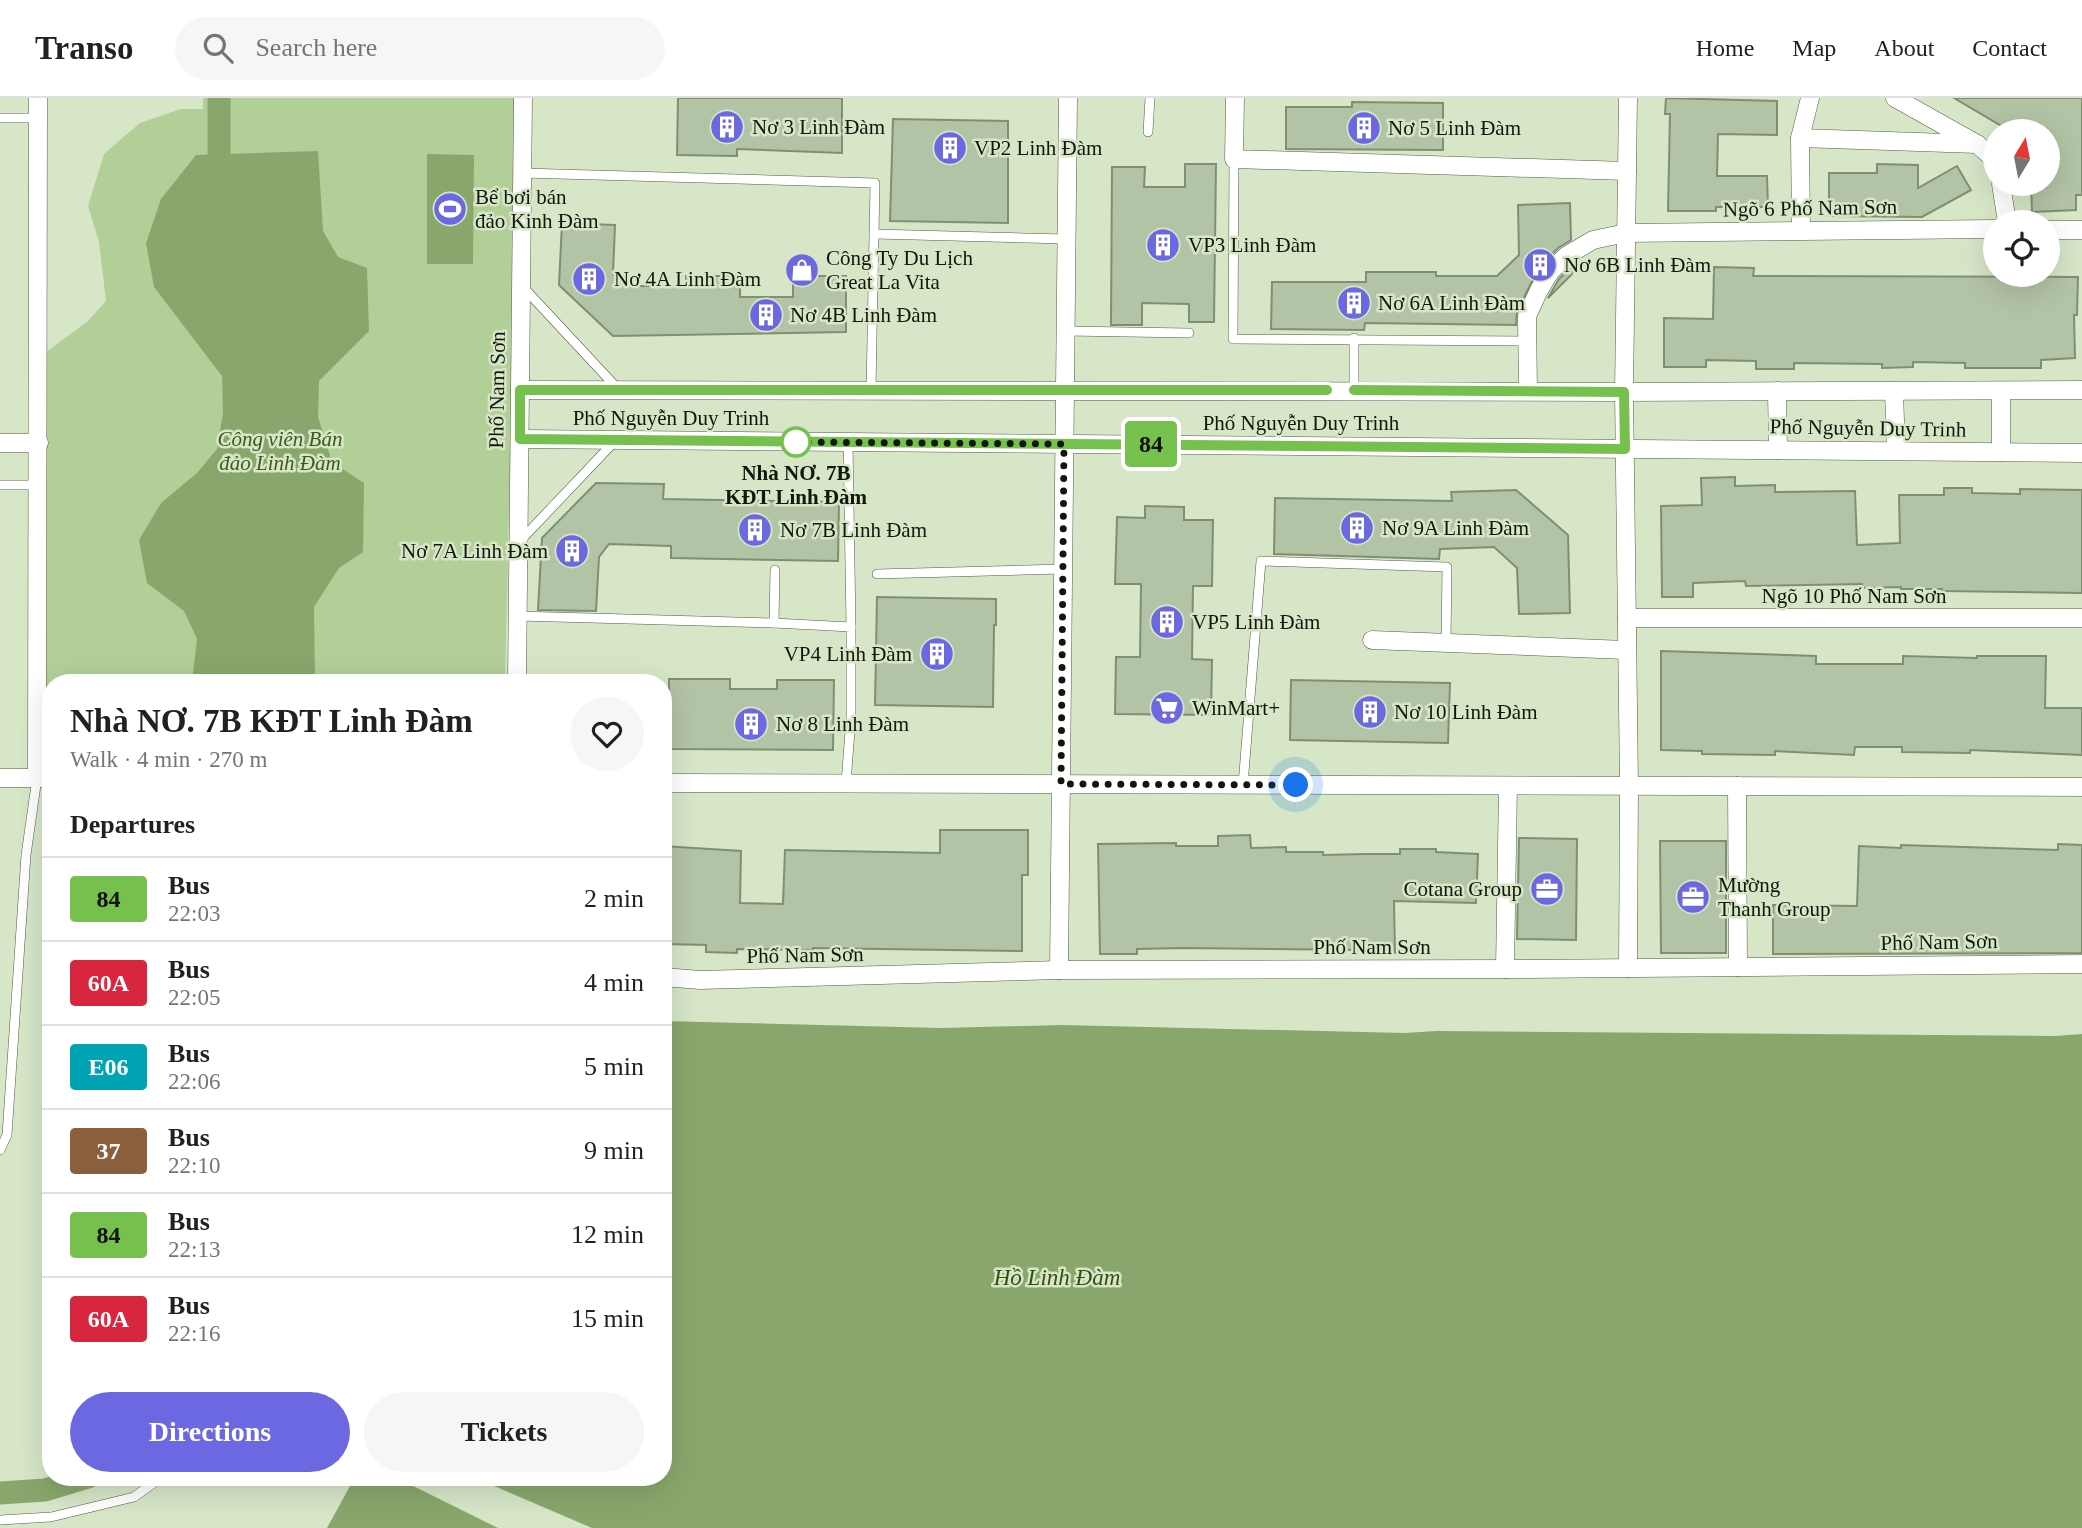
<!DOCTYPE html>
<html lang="en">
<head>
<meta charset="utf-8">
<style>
  body { margin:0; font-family:Georgia,serif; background:#f6f6f6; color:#202124; height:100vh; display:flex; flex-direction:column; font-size:26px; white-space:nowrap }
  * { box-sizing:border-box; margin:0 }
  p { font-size:23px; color:#757577 }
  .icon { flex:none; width:38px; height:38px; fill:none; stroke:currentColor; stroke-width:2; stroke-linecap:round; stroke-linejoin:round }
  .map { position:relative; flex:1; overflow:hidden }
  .side { position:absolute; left:42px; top:576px; width:630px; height:812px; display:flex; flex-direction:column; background:#fff; border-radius:28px; box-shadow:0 7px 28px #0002 }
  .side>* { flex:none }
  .badge { padding:0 14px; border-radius:5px; font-size:24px; line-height:46px }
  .needle { width:46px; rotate:10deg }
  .tools { position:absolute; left:1983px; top:21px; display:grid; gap:14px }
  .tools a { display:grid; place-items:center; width:77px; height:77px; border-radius:50%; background:#fff; box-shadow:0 7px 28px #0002; font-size:35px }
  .you { position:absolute; width:35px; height:35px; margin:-18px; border:5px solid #fff; border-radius:50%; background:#1a73e8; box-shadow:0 0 0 10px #1a73e833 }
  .map>.badge { position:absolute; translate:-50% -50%; box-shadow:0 0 0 4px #fff }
  h2 { padding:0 28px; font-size:26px; line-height:63px }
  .round { display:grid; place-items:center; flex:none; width:74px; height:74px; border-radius:37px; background:#f6f6f6 }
  .head { display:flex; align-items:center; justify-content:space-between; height:119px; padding:0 28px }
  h1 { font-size:33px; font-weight:700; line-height:52px }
  .primary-button { display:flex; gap:14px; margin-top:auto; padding:14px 28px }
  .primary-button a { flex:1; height:80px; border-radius:42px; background:#6c68e2; color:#fff; font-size:28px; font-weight:700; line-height:80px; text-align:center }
  .primary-button a+a { background:#f6f6f6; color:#202124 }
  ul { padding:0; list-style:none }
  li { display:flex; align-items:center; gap:21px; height:84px; padding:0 28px; border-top:2px solid #e0e0e0 }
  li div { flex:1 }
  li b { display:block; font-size:26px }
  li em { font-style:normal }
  li .badge { min-width:77px; font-weight:700; text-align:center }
  header { display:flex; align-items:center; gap:42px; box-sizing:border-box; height:98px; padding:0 35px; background:#fff; border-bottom:2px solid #e0e0e0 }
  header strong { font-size:33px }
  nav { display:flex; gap:38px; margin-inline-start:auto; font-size:24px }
  .search { width:490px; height:63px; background:#f6f6f6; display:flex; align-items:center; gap:18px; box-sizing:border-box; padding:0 24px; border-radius:38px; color:#757577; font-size:26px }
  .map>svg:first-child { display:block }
  .green { fill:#b2cf98 }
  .water { fill:#89a76c }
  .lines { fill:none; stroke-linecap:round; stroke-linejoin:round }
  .canal { stroke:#89a76c; stroke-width:23 }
  .building { fill:#b3c3a5; stroke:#808f72; stroke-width:2 }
  .lane-casing { stroke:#4f5d42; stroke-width:10 }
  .street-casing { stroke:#4f5d42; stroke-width:19 }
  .lane { stroke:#fff; stroke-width:9 }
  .street { stroke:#fff; stroke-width:18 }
  .line-casing { stroke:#fff; stroke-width:16 }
  .line { stroke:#76c04d; stroke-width:10 }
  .walk { stroke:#11170c; stroke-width:7; stroke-dasharray:0 12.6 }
  .stop-dot { fill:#fff; stroke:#76c04d; stroke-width:3.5 }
  .labels { text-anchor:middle; stroke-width:5; stroke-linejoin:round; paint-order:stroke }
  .poi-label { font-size:21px; fill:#11170c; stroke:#d6e6c7; text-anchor:start }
  .street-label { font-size:21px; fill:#11170c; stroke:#d6e6c7 }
  .park-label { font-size:21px; font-style:italic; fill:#3d5a1b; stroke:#d6e6c7 }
  .stop-label { font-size:21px; font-weight:bold; fill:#11170c; stroke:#d6e6c7 }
  .water-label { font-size:23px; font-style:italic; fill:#334f0e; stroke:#d6e6c7 }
</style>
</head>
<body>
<header>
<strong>Transo</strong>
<div class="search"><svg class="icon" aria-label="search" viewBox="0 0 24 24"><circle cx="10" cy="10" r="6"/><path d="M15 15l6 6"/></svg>Search here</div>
<nav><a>Home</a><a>Map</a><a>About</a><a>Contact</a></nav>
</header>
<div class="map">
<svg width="2082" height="1430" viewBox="0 0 2082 1430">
  <rect width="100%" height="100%" fill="#d6e6c7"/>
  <path class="green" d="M 203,0 L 519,0 L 505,584 L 51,584 L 51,680 L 37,680 L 38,260 L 88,223 L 106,203 L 99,144 L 88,108 L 104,56 L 140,25 L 181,11 L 203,11 Z"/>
  <g class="water">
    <path d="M 318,53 L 323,133 L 338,159 L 367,170 L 369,233 L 319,283 L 318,319 L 332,364 L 364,385 L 363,454 L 339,470 L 314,509 L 315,584 L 192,584 L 197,541 L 184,513 L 147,485 L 139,442 L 161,405 L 197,375 L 217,351 L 223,315 L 222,278 L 154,189 L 146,145 L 161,101 L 196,57 Z"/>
    <path d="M 427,56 L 474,57 L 473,166 L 427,166 Z"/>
    <path d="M 663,923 L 941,930 L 1062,927 L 1404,935 L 1437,933 L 2055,938 L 2082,936 L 2082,1430 L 592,1430 L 473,1379 L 663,1379 Z"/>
    <path d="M 355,1379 L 395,1379 L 498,1430 L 327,1430 Z"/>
  </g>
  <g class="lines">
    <g class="canal">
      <path d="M 219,0 L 219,56"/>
      <path d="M 0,1395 L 45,1392 L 88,1379"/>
    </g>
  </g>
  <g class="building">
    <path d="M 678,0 L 842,0 L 842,55 L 737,51 L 737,58 L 677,57 Z"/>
    <path d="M 1666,0 L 1777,3 L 1777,37 L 1718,36 L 1717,78 L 1767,78 L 1768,109 L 1716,109 L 1716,113 L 1668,113 L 1670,16 L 1665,16 Z"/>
    <path d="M 1954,0 L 2082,0 L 2082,97 L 2076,97 L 2076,112 L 2032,114 L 2031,86 L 2048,86 L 2048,33 L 2010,33 Z"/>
    <path d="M 1352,4 L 1443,5 L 1443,52 L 1286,51 L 1286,9 L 1352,9 Z"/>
    <path d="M 893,21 L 1008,23 L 1008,125 L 890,123 Z"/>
    <path d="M 1185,66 L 1216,66 L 1214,224 L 1189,224 L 1189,206 L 1142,205 L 1142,227 L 1111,227 L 1112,69 L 1145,69 L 1144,89 L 1185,89 Z"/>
    <path d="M 1877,66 L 1918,67 L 1918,90 L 1957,68 L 1971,92 L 1922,119 L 1829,118 L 1829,75 L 1877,75 Z"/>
    <path d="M 1570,105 L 1571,142 L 1558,150 L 1540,168 L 1517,213 L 1516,227 L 1365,225 L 1364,232 L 1271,231 L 1272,184 L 1366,184 L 1366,174 L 1436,174 L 1436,178 L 1497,178 L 1519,157 L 1518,107 Z"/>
    <path d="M 562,125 L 615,127 L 613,176 L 626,188 L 686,188 L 686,178 L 740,178 L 740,199 L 793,199 L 793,178 L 846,178 L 846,234 L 613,238 L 559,187 Z"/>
    <path d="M 1572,168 L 1572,176 L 1548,200 L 1559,181 Z"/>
    <path d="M 1714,169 L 1754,170 L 1753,178 L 2078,179 L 2077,217 L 2074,217 L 2075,260 L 2041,262 L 2041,270 L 1965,270 L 1965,265 L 1913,264 L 1913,269 L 1882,270 L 1882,266 L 1794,265 L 1794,271 L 1756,271 L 1756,263 L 1706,262 L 1706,269 L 1664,269 L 1664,220 L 1713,221 Z"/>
    <path d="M 1735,379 L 1735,388 L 1775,387 L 1775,394 L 1855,393 L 1857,447 L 1900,445 L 1899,397 L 1944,397 L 1944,390 L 1972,390 L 1972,395 L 2020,396 L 2020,391 L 2082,392 L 2082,495 L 1942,493 L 1942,491 L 1901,491 L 1901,489 L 1862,490 L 1862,486 L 1746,488 L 1745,483 L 1693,485 L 1693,499 L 1662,499 L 1661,408 L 1702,407 L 1701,380 Z"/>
    <path d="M 596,385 L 664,386 L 663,401 L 839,404 L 838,463 L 671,460 L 671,448 L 609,446 L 599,459 L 596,513 L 538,512 L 542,440 Z"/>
    <path d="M 1516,392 L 1568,437 L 1570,515 L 1519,516 L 1517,470 L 1494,449 L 1440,451 L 1439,461 L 1274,456 L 1275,400 L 1452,403 L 1451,394 Z"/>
    <path d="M 1145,408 L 1184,409 L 1184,422 L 1213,422 L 1212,488 L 1193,488 L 1192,561 L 1212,562 L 1211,617 L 1115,616 L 1116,559 L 1140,559 L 1141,486 L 1115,486 L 1117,419 L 1145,420 Z"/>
    <path d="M 877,499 L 996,501 L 996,527 L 994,527 L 993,609 L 875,607 Z"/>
    <path d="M 1661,553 L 1816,558 L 1816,566 L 1903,566 L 1903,558 L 1977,560 L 1977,558 L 2046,558 L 2045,610 L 2082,610 L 2082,657 L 1970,652 L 1970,655 L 1902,654 L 1902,649 L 1855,649 L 1854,657 L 1775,653 L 1775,657 L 1702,656 L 1702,653 L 1661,652 Z"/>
    <path d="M 669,581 L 730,581 L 730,591 L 777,591 L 777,582 L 834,582 L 833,652 L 669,651 Z"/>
    <path d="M 1291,582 L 1450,585 L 1448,645 L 1290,642 Z"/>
    <path d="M 940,732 L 1028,732 L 1028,777 L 1022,777 L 1022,853 L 813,850 L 813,852 L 737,851 L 737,855 L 706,854 L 706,847 L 666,846 L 666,828 L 663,828 L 663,748 L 741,753 L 740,805 L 783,806 L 785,752 L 940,755 Z"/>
    <path d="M 1250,737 L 1251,750 L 1286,749 L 1286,754 L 1323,754 L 1323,757 L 1365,756 L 1400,756 L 1400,751 L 1436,751 L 1436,754 L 1478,756 L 1476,805 L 1394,803 L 1395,855 L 1364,855 L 1364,852 L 1182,850 L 1137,851 L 1137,856 L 1100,856 L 1098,746 L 1176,745 L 1176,748 L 1218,748 L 1218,738 Z"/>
    <path d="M 1519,740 L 1577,741 L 1576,842 L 1517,841 Z"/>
    <path d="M 1660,743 L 1726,743 L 1726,855 L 1661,855 Z"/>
    <path d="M 2058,746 L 2082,747 L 2082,855 L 1773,856 L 1773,807 L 1857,808 L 1859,748 L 1901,750 L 1901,747 L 2058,752 Z"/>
  </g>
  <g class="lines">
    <g class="lane-casing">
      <g id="lane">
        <path d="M 0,20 L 38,20"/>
        <path d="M 1148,34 L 1150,0"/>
        <path d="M 1234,61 L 1233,241 L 1526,243"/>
        <path d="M 522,75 L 875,85 L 871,292"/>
        <path d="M 875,136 L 1066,141"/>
        <path d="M 523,189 L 618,291"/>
        <path d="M 1066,233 L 1189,235"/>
        <path d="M 1354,292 L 1354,240"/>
        <path d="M 848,344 L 851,529"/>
        <path d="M 0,387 L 39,387"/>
        <path d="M 520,443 L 614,344"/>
        <path d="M 877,476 L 1063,471"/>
        <path d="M 518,518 L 774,525 L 851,529 L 851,620 L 846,685"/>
        <path d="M 774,525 L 775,472"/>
        <path d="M 1243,687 L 1261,463 L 1447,469 L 1446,545"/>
        <path d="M 0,1052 L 7,1037 L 26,757 L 37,680"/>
        <path d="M 0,1422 L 51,1419 L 134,1399 L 162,1379"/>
      </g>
    </g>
    <g class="street-casing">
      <g id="street">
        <path d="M 1235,0 L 1234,61 L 1627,73"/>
        <path d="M 1895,0 L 1977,46 L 1995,62"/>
        <path d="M 1800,40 L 1977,46"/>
        <path d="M 2001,86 L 2007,124"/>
        <path d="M 1801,132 L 1800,40 L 1810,0"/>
        <path d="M 2048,132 L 2082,132"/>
        <path d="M 520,292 L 1624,294 L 2082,292"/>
        <path d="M 1528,293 L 1527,218 L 1539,192 L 1550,174 L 1566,158 L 1593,142 L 1626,135 L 1995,131"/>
        <path d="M 1777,293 L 1778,352"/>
        <path d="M 1894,293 L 1896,353"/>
        <path d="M 2001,293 L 2001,354"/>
        <path d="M 520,341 L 2082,355"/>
        <path d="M 0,345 L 39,345"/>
        <path d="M 1627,520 L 2082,520"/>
        <path d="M 1372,542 L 1626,552"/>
        <path d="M 517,584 L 523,0"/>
        <path d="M 0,680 L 51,680"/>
        <path d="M 37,680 L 38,0"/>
        <path d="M 663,685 L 2082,689"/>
        <path d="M 1737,688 L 1738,869"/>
        <path d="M 1628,870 L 1629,688 L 1624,294 L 1628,0"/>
        <path d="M 1505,871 L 1508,688"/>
        <path d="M 1059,872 L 1068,0"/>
        <path d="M 663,879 L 700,882 L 1059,872 L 1518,871 L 2082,866"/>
      </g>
    </g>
    <use href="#lane" class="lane"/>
    <use href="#street" class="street"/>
  </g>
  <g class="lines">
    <g class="line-casing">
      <path id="line" d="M 1327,292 L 520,292 L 520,341 L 1625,351 L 1624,294 L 1354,292"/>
    </g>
    <use href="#line" class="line"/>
    <path class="walk" d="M 796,344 L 1064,346 L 1061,686 L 1296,687"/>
  </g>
  <defs>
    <g id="building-disc" transform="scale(1.75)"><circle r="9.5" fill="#6c68e2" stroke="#d6e6c7"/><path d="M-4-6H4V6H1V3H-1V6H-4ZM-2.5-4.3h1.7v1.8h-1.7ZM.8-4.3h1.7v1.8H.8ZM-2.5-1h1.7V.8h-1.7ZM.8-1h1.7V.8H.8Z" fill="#fff"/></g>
    <g id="stadium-disc" transform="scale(1.75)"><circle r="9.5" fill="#6c68e2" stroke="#d6e6c7"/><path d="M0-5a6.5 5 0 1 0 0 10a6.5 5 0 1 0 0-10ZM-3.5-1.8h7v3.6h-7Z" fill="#fff"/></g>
    <g id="shop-disc" transform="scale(1.75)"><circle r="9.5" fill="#6c68e2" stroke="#d6e6c7"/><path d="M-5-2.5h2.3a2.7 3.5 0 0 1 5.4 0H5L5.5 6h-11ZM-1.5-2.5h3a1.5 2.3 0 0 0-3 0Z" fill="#fff"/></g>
    <g id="supermarket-disc" transform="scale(1.75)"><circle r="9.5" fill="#6c68e2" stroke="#d6e6c7"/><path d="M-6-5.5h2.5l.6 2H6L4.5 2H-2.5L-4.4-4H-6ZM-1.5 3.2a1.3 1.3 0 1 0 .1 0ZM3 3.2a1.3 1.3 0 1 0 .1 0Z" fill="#fff"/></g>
    <g id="office-disc" transform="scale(1.75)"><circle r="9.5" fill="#6c68e2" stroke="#d6e6c7"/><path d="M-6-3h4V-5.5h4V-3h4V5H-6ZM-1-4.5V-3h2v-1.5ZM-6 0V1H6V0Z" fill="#fff"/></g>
  </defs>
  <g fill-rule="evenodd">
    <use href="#building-disc" x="727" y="29"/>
    <use href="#building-disc" x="1364" y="30"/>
    <use href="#building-disc" x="950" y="50"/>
    <use href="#stadium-disc" x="450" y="111"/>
    <use href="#building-disc" x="1163" y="147"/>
    <use href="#building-disc" x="1540" y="167"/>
    <use href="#shop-disc" x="802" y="172"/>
    <use href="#building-disc" x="589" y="181"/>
    <use href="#building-disc" x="1354" y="205"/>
    <use href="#building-disc" x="766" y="217"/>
    <use href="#building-disc" x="1357" y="430"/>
    <use href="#building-disc" x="755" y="432"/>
    <use href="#building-disc" x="572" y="453"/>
    <use href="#building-disc" x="1167" y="524"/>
    <use href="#building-disc" x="937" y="556"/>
    <use href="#supermarket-disc" x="1167" y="610"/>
    <use href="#building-disc" x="1370" y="614"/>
    <use href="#building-disc" x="751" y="626"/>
    <use href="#office-disc" x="1547" y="791"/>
    <use href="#office-disc" x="1693" y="799"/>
  </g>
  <circle class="stop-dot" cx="796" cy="344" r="14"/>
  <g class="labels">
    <g class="poi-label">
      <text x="752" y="36">Nơ 3 Linh Đàm</text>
      <text x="1388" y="37">Nơ 5 Linh Đàm</text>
      <text x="974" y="57">VP2 Linh Đàm</text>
      <text x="475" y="106">Bể bơi bán<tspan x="475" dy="24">đảo Kinh Đàm</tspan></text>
      <text x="1188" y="154">VP3 Linh Đàm</text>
      <text x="826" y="167">Công Ty Du Lịch<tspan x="826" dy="24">Great La Vita</tspan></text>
      <text x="1564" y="174">Nơ 6B Linh Đàm</text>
      <text x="614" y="188">Nơ 4A Linh Đàm</text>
      <text x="1378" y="212">Nơ 6A Linh Đàm</text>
      <text x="790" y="224">Nơ 4B Linh Đàm</text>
      <text x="1382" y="437">Nơ 9A Linh Đàm</text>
      <text x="780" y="439">Nơ 7B Linh Đàm</text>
      <text x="548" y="460" text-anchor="end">Nơ 7A Linh Đàm</text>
      <text x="1192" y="531">VP5 Linh Đàm</text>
      <text x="912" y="563" text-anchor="end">VP4 Linh Đàm</text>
      <text x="1192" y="617">WinMart+</text>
      <text x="1394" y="621">Nơ 10 Linh Đàm</text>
      <text x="776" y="633">Nơ 8 Linh Đàm</text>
      <text x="1718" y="794">Mường<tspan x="1718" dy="24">Thanh Group</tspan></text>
      <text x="1522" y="798" text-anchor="end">Cotana Group</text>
    </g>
    <g class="street-label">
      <text transform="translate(1810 110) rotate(-1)" y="7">Ngõ 6 Phố Nam Sơn</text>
      <text transform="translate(497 292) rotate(-89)" y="7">Phố Nam Sơn</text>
      <text x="671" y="327">Phố Nguyễn Duy Trinh</text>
      <text x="1301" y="332">Phố Nguyễn Duy Trinh</text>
      <text transform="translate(1868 330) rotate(1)" y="7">Phố Nguyễn Duy Trinh</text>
      <text x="1854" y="505">Ngõ 10 Phố Nam Sơn</text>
      <text transform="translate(1939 844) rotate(-1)" y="7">Phố Nam Sơn</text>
      <text x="1372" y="856">Phố Nam Sơn</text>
      <text transform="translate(805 857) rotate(-1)" y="7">Phố Nam Sơn</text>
    </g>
    <g class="park-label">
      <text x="280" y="348">Công viên Bán<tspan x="280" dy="24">đảo Linh Đàm</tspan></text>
    </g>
    <g class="stop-label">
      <text x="796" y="382">Nhà NƠ. 7B<tspan x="796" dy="24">KĐT Linh Đàm</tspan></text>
    </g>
    <g class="water-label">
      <text x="1057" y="1187">Hồ Linh Đàm</text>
    </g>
  </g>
</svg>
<div class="tools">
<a><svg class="needle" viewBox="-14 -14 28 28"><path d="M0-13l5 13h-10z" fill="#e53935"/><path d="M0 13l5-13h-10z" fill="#757577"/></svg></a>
<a><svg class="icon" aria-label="locate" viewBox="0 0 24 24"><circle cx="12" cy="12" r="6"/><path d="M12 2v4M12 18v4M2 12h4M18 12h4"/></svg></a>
</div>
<div class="you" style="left:1296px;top:687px"></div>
<b class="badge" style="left:1151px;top:346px;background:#76c04d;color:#111">84</b>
<section class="side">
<div class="head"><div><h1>Nhà NƠ. 7B KĐT Linh Đàm</h1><p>Walk · 4 min · 270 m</p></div><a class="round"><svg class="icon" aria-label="heart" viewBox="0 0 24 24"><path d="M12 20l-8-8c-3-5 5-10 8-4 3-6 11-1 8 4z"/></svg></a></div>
<h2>Departures</h2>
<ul>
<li><span class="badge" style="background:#76c04d;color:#111">84</span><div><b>Bus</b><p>22:03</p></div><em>2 min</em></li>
<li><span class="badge" style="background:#d7263d;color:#fff">60A</span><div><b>Bus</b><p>22:05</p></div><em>4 min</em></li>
<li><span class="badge" style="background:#00a3b4;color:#fff">E06</span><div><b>Bus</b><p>22:06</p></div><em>5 min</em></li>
<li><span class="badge" style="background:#8b5e3c;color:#fff">37</span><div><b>Bus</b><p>22:10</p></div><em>9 min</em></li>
<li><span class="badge" style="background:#76c04d;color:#111">84</span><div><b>Bus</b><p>22:13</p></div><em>12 min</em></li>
<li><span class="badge" style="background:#d7263d;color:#fff">60A</span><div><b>Bus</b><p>22:16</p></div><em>15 min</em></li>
</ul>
<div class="primary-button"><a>Directions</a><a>Tickets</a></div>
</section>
</div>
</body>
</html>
